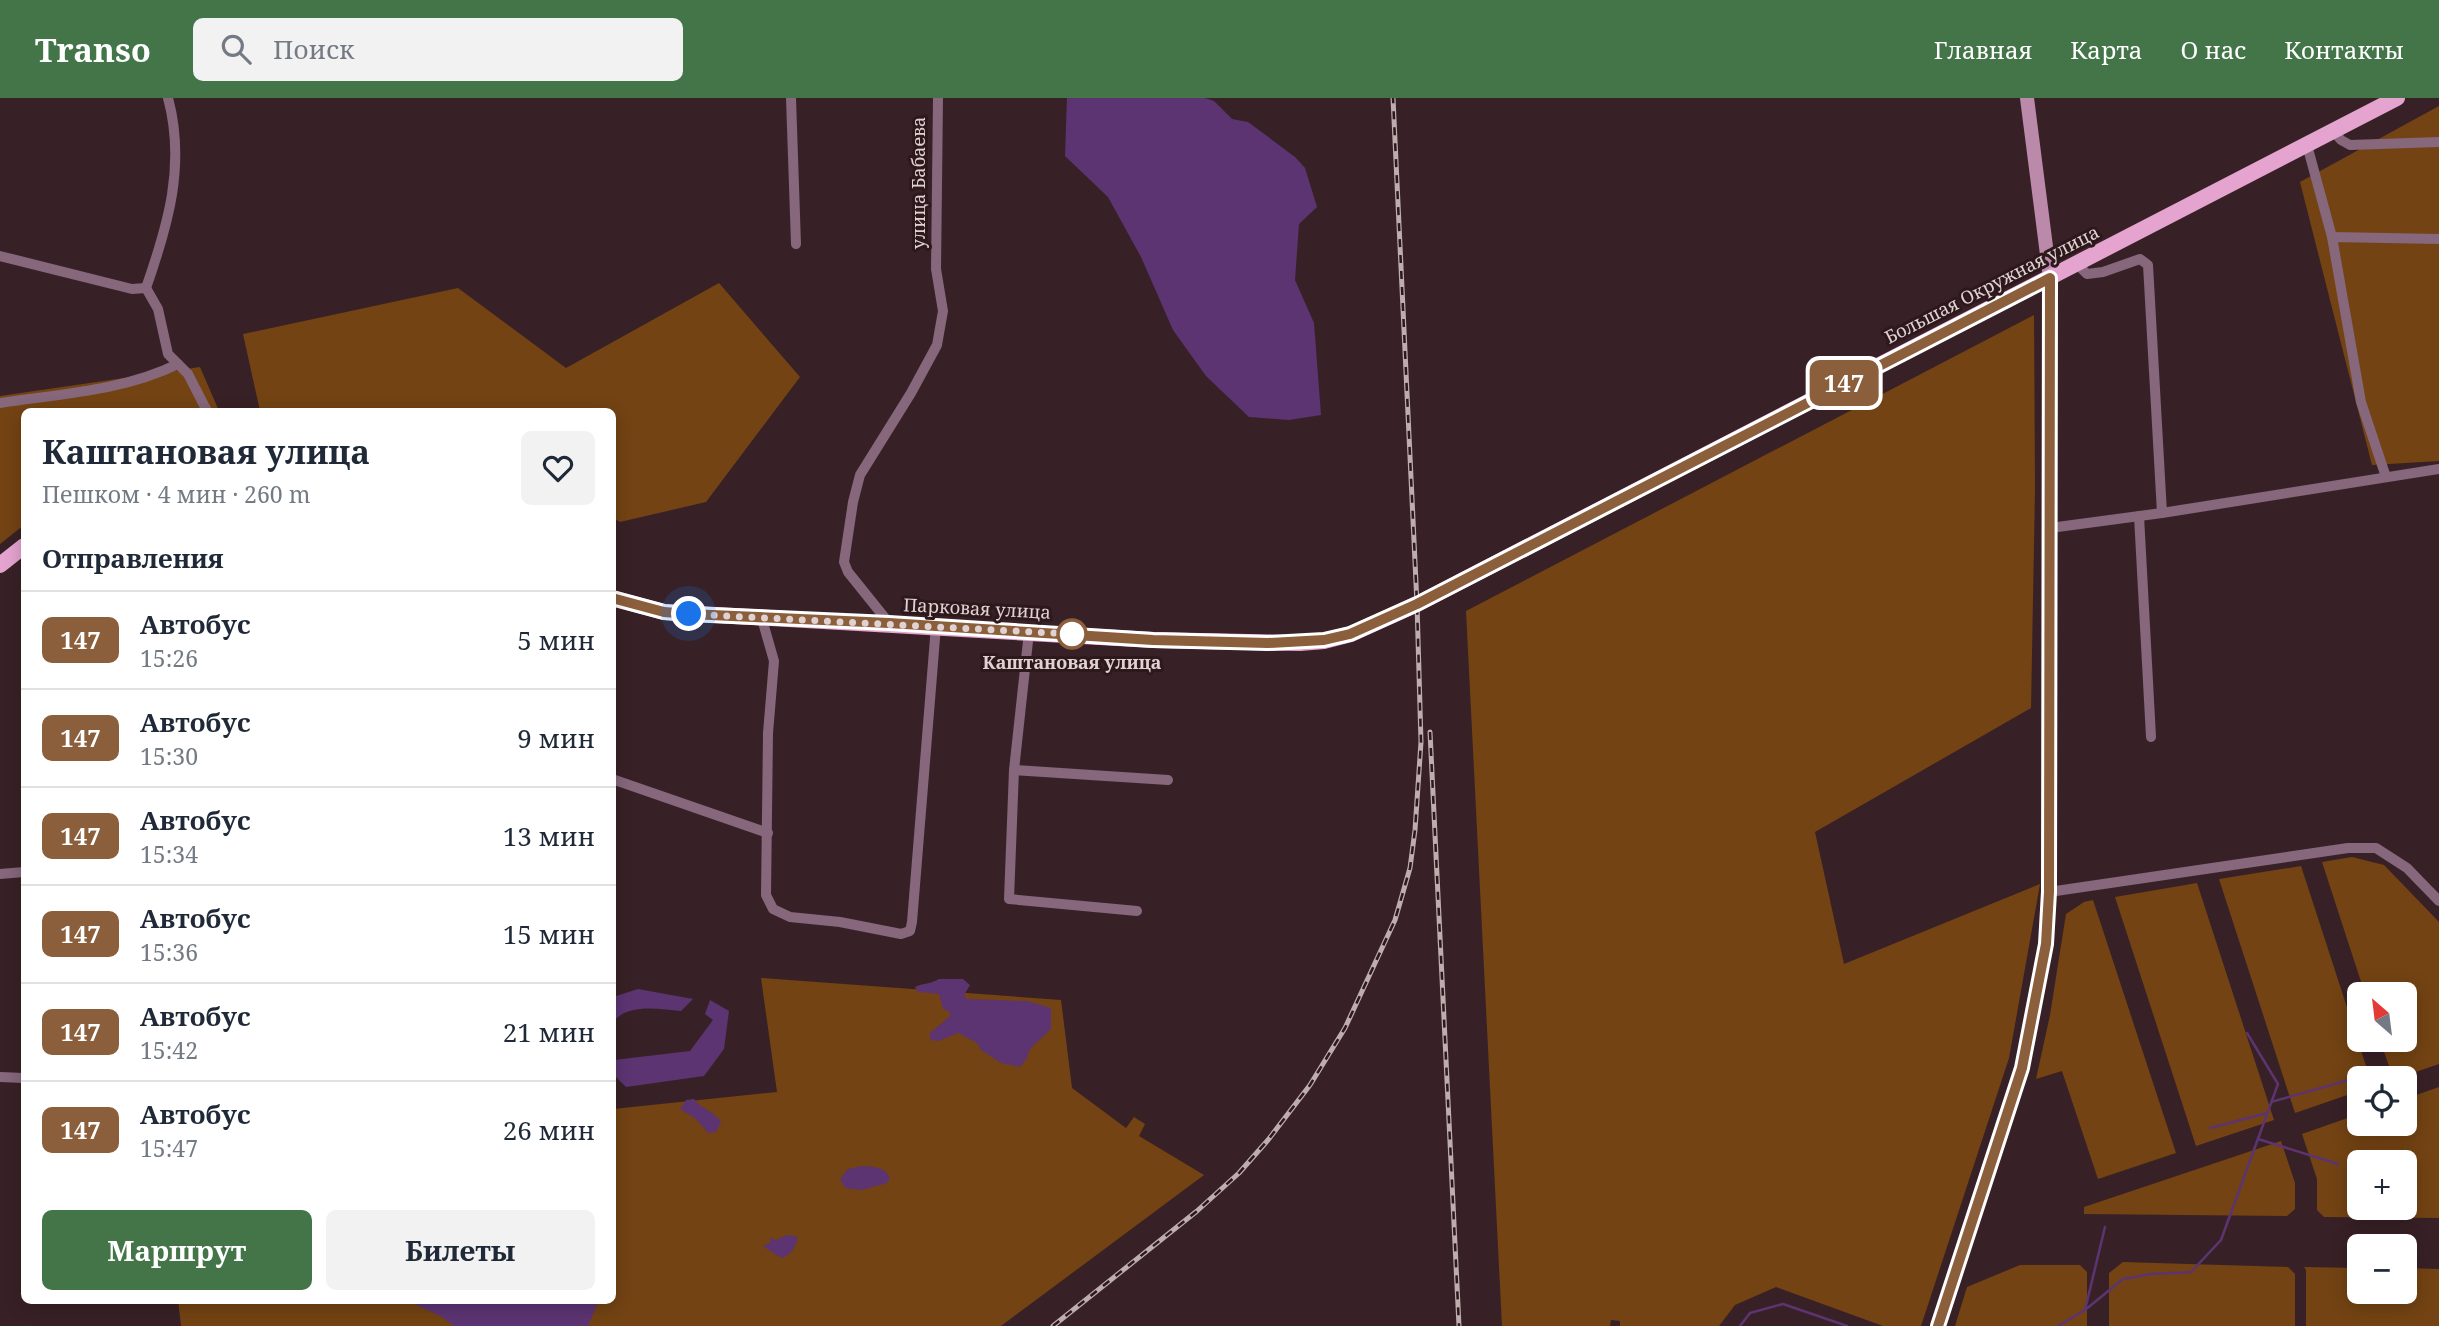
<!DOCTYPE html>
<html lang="ru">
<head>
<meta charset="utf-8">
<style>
  body { margin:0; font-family:"Noto Serif",serif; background:#f2f2f3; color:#1f2937; height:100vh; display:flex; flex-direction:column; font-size:26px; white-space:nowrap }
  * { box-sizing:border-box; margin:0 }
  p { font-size:23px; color:#747a83 }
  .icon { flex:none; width:38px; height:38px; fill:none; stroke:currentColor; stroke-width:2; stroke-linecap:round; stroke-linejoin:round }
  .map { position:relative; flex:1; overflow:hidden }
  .details { position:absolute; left:21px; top:310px; width:595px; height:896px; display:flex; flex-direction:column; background:#fff; border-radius:10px; box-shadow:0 4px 18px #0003 }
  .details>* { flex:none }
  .badge { padding:0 14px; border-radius:10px; font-size:24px; line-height:46px }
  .needle { width:46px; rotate:332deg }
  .fabs { position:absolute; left:2347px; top:884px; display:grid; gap:14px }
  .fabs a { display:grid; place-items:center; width:70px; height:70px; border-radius:10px; background:#fff; box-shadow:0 4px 18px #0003; font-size:35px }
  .you { position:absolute; width:35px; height:35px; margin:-18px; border:5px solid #fff; border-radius:50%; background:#1a73e8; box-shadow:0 0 0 10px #1a73e833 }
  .map>.badge { position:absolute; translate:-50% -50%; box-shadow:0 0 0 4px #fff }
  h2 { padding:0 21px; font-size:26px; line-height:63px }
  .round { display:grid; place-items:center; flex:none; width:74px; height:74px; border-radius:10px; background:#f2f2f3 }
  .overview { display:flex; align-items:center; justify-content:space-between; height:119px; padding:0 21px }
  h1 { font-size:33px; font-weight:700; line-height:52px }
  .primary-button { display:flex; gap:14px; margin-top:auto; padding:14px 21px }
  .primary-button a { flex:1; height:80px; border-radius:10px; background:#437549; color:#fff; font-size:28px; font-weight:700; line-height:80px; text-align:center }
  .primary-button a+a { background:#f2f2f3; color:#1f2937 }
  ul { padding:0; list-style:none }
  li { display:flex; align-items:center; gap:21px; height:98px; padding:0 21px; border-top:2px solid #e0e1e3 }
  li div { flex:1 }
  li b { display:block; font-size:26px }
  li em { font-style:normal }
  li .badge { min-width:77px; font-weight:700; text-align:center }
  header { display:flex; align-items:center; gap:42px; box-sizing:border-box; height:98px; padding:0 35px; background:#437549; color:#fff }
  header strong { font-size:33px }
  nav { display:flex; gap:38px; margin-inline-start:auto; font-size:24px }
  .search { width:490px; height:63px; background:#f2f2f3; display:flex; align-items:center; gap:18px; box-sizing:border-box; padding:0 24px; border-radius:10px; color:#747a83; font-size:26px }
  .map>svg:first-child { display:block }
  .green { fill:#734313; fill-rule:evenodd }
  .water { fill:#5c3472 }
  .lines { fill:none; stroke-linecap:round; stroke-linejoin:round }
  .stream { stroke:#5c3472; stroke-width:2.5 }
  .minor { stroke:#86677b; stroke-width:10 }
  .tertiary { stroke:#86677b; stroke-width:12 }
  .secondary { stroke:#bb89aa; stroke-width:14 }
  .primary { stroke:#e4a4cf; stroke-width:16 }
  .rail-casing { stroke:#bdadaf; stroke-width:5 }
  .rail { stroke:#2d181c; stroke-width:2.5; stroke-dasharray:8; stroke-linecap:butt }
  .line-casing { stroke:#fff; stroke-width:16 }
  .line { stroke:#8b5e3c; stroke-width:10 }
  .walk { stroke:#e0d1d3; stroke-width:7; stroke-dasharray:0 12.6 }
  .stop-dot { fill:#fff; stroke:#8b5e3c; stroke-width:3.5 }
  .labels { text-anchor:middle; stroke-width:6; stroke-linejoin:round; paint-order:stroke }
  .street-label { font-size:18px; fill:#e0d1d3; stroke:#2d181c }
  .stop-label { font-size:18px; font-weight:bold; fill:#e0d1d3; stroke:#2d181c }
</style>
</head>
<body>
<header>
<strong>Transo</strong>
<div class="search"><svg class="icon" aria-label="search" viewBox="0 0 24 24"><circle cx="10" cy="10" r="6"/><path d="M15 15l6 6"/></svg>Поиск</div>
<nav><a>Главная</a><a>Карта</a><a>О нас</a><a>Контакты</a></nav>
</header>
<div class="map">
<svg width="2439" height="1228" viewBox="0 0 2439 1228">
  <rect width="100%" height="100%" fill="#382126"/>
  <g class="green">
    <path d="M 2439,8 L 2439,363 L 2372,367 L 2300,84 Z"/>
    <path d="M 719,185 L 800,279 L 706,404 L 620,424 L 613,420 L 612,313 L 260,313 L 243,236 L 458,190 L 566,270 Z"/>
    <path d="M 2034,217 L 2035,391 L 2031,610 L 1815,734 L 1844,866 L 2040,786 L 2009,960 L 1921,1228 L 1883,1228 L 1776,1189 L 1735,1207 L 1719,1228 L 1620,1228 L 1620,1223 L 1611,1222 L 1610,1228 L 1502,1228 L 1466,513 Z"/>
    <path d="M 200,269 L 219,313 L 24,313 L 24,427 L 0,446 L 0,298 Z"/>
    <path d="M 2352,759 L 2384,767 L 2439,824 L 2439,966 L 2398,980 L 2393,980 L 2380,942 L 2404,942 L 2404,896 L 2365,896 L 2322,764 Z"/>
    <path d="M 2301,768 L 2370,980 L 2359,980 L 2359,993 L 2295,1015 L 2219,781 Z"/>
    <path d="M 2197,785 L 2274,1022 L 2196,1048 L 2115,799 Z"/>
    <path d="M 2093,802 L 2176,1055 L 2098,1081 L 2062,973 L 2036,981 L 2050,917 L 2066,816 L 2084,804 Z"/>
    <path d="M 761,880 L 1061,902 L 1072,990 L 1126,1030 L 1134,1019 L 1145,1026 L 1139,1038 L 1204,1077 L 1001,1228 L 181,1228 L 178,1202 L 612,1202 L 613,1011 L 777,994 Z"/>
    <path d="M 2439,989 L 2439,1120 L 2324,1119 L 2317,1112 L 2317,1081 L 2302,1036 L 2359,1016 L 2359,1026 L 2404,1026 L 2405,1001 ZM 2359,1064 L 2404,1064 L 2404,1110 L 2359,1110 Z"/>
    <path d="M 2281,1043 L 2295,1085 L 2295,1111 L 2287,1118 L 2084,1116 L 2084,1109 Z"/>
    <path d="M 2123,1164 L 2288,1169 L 2295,1176 L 2295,1228 L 2109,1228 L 2109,1175 Z"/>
    <path d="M 2020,1167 L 2080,1167 L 2087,1174 L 2087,1228 L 1955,1228 L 1967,1189 Z"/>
    <path d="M 2304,1169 L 2359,1170 L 2359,1194 L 2404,1194 L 2405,1170 L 2439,1171 L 2439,1228 L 2306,1228 L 2306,1172 Z"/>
  </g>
  <g class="water">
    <path d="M 1067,0 L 1205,0 L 1214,3 L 1232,21 L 1248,24 L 1295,59 L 1305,70 L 1317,109 L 1299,126 L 1295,182 L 1314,225 L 1321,317 L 1289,322 L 1249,319 L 1206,278 L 1173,232 L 1141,159 L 1108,99 L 1065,58 Z"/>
    <path d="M 939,881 L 963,881 L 970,887 L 964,897 L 967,901 L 1027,903 L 1051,910 L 1051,931 L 1030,951 L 1027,960 L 1020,969 L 1001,965 L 981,952 L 977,945 L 958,935 L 939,943 L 931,942 L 929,936 L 950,918 L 949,913 L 943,911 L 939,896 L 918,894 L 915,889 C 923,885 931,886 939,881 Z"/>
    <path d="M 638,891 L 693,901 L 681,913 C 659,911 628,905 613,924 L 613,899 Z"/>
    <path d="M 710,902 L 729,913 L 724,951 L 704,978 L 626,989 L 613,976 L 613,960 L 614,962 L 690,953 L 713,922 L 705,916 Z"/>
    <path d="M 694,1001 C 701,1011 713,1012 721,1024 L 716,1034 L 708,1035 L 696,1021 L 680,1011 L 686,1002 Z"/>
    <path d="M 862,1068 C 874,1069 884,1068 890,1080 L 887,1085 L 862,1092 L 845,1090 L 840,1081 L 848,1071 Z"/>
    <path d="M 787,1137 L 796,1138 L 798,1141 C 793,1151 793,1156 781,1160 L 763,1148 L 771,1144 L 770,1139 L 776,1142 Z"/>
    <path d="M 406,1202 L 599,1202 L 588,1228 L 454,1228 L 442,1219 Z"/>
  </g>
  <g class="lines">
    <g class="stream">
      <path d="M 2271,1004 L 2370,976"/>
      <path d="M 2210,1030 L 2267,1015"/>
      <path d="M 2258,1041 L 2338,1066"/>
      <path d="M 2085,1212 L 2105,1129"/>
      <path d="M 1740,1228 L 1750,1215 L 1783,1206 L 1847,1228"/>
      <path d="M 2058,1228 L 2085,1212 L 2123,1181 L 2151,1176 L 2191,1174 L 2221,1142 L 2278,986 L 2247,935"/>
    </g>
    <g class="minor">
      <path d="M 791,0 L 796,146"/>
      <path d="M 2333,33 L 2341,42 L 2350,47 L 2439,44"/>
      <path d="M 2307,47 L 2332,139"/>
      <path d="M 0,158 L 132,191 L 146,190"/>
      <path d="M 2077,166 L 2087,176 L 2103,174 L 2140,161 L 2148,167 L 2162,415"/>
      <path d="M 146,190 C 168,127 186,67 168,0"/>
      <path d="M 146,190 L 158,211 L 168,256 L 188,276 L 207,313"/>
      <path d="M 0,305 C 59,296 123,293 178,266"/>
      <path d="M 2386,379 L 2361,304 L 2332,139 L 2439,141"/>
      <path d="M 2139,418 L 2151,639"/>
      <path d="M 2050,430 L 2162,415 L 2439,371"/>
      <path d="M 762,521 L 774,563 L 768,635 L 766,797 L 773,811 L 790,819 L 840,824 L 901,836 L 910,833 L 912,824 L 936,528"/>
      <path d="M 889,525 L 848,474 L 844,464 L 853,404 L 860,377 L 911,295 L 937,247 L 943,213 L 936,171 L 938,0"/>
      <path d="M 1029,534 L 1014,672 L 1009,801 L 1137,813"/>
      <path d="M 1014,672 L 1168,682"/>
      <path d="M 612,681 L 768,735"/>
      <path d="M 0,776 L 24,774"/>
      <path d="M 2049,794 L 2348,750 L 2376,750 L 2407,770 L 2439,803"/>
      <path d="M 0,979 L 24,980"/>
    </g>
    <path class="tertiary" d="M 1938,1228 L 2022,970 L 2046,846 L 2049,794 L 2050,180"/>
    <path class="secondary" d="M 2027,0 L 2050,180"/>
    <g class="primary">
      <path d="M 0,467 L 24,448"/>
      <path d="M 612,500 L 664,514 L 1153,542 L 1300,545 L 1324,543 L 1351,536 L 1417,506 L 2397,0"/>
    </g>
    <g class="rail-casing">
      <g id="rail">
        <path d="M 1430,634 L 1459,1228"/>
        <path d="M 1053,1228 L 1197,1113 L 1239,1075 L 1268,1042 L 1310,987 L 1345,930 L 1395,822 L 1410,770 L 1415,732 L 1421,644 L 1417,506 L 1393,0"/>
      </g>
    </g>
    <use href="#rail" class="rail"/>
  </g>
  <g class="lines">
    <g class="line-casing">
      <path id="line" d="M 612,500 L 664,514 L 689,516 L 889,525 L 1153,542 L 1268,545 L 1324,542 L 1350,536 L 1417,506 L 2050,180 L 2049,794 L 2046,846 L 2022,970 L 1938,1228"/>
    </g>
    <use href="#line" class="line"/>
    <path class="walk" d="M 689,516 L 1072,536"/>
  </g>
  <circle class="stop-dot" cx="1072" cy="536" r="14"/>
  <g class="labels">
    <g class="street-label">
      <text transform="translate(919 85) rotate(-90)" y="6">улица Бабаева</text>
      <text transform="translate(1992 187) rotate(-27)" y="6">Большая Окружная улица</text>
      <text transform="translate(977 511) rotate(3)" y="6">Парковая улица</text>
    </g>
    <g class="stop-label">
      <text x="1072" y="571">Каштановая улица</text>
    </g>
  </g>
</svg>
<div class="fabs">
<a><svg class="needle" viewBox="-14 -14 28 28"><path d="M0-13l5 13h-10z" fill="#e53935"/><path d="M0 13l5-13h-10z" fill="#747a83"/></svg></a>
<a><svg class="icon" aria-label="locate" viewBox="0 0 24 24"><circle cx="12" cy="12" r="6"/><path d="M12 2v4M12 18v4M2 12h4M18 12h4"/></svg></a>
<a>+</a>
<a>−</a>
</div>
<div class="you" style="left:689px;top:516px"></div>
<b class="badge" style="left:1844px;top:285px;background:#8b5e3c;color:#fff">147</b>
<section class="details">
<div class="overview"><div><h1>Каштановая улица</h1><p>Пешком · 4 мин · 260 m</p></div><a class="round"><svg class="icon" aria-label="heart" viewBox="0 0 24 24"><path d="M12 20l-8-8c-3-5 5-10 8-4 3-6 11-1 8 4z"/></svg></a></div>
<h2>Отправления</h2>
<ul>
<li><span class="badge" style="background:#8b5e3c;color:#fff">147</span><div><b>Автобус</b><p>15:26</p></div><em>5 мин</em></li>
<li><span class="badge" style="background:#8b5e3c;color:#fff">147</span><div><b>Автобус</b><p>15:30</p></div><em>9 мин</em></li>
<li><span class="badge" style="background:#8b5e3c;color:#fff">147</span><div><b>Автобус</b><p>15:34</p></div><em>13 мин</em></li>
<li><span class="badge" style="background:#8b5e3c;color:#fff">147</span><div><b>Автобус</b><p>15:36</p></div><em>15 мин</em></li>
<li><span class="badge" style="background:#8b5e3c;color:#fff">147</span><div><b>Автобус</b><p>15:42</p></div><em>21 мин</em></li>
<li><span class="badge" style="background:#8b5e3c;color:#fff">147</span><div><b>Автобус</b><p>15:47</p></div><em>26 мин</em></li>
</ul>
<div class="primary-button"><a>Маршрут</a><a>Билеты</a></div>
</section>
</div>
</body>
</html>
